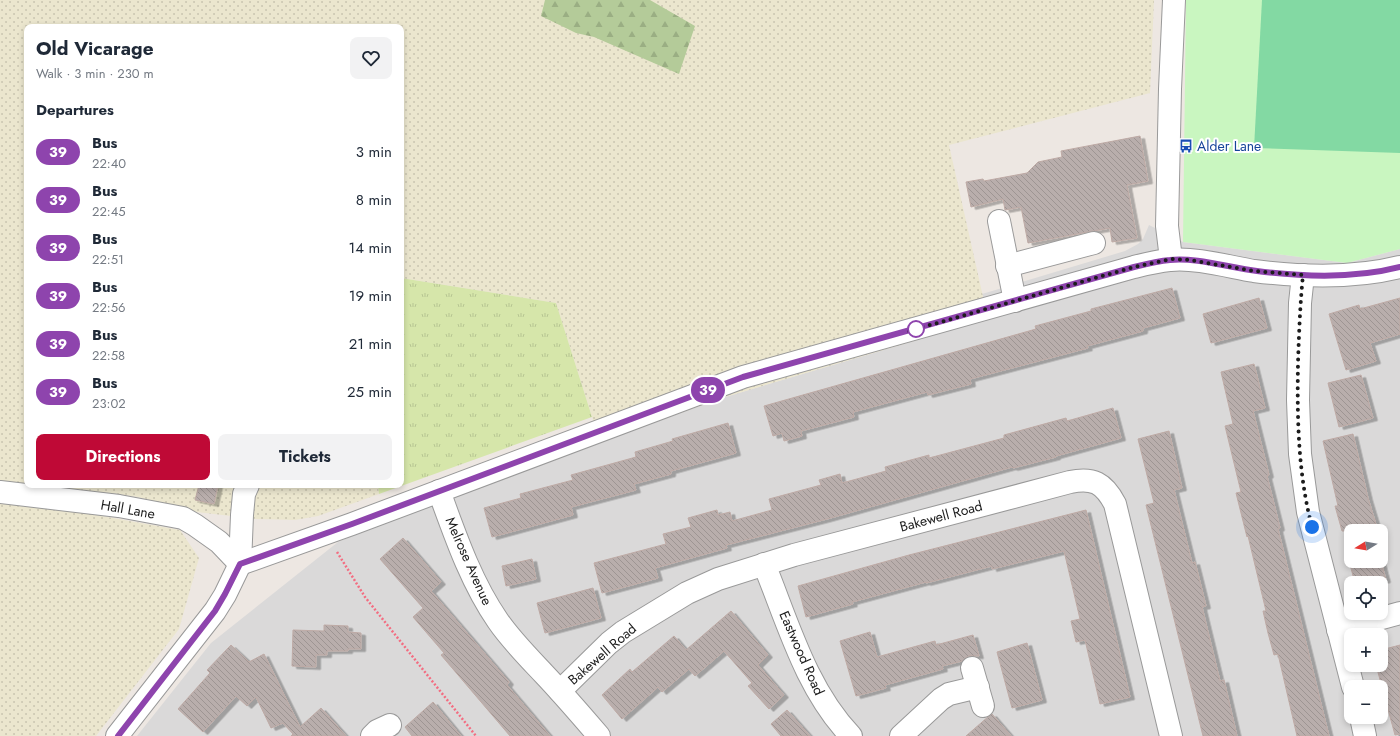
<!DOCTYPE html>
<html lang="en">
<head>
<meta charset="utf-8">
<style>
  body { margin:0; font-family:Jost,sans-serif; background:#f2f2f3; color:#1f2937; height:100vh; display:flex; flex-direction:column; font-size:15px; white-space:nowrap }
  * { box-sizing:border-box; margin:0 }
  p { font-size:13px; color:#747a83 }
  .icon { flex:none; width:22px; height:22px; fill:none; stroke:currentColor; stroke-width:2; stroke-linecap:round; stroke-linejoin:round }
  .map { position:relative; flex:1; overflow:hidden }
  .sheet { position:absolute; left:24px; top:24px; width:380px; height:464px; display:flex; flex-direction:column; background:#fff; border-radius:8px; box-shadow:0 2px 6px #0003 }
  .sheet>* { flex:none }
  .badge { padding:0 8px; border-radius:13px; font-size:14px; line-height:26px }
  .needle { width:26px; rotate:259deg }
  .tools { position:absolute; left:1344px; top:524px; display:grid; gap:8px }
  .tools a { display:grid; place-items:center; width:44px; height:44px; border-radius:8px; background:#fff; box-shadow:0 2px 6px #0003; font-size:20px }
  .you { position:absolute; width:20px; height:20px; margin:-10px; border:3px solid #fff; border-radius:50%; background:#1a73e8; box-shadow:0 0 0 6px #1a73e833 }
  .map>.badge { position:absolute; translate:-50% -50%; box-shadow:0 0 0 2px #fff }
  h2 { padding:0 12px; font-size:15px; line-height:36px }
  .round { display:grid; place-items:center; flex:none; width:42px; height:42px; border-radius:8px; background:#f2f2f3 }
  .headline { display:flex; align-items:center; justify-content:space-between; height:68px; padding:0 12px }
  h1 { font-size:19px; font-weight:700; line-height:30px }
  .primary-button { display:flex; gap:8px; margin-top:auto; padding:8px 12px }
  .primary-button a { flex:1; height:46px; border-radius:8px; background:#bf0936; color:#fff; font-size:16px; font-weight:700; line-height:46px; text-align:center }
  .primary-button a+a { background:#f2f2f3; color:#1f2937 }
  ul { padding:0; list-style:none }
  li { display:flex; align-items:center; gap:12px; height:48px; padding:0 12px }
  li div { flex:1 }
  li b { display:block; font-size:15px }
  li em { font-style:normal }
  li .badge { min-width:44px; font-weight:700; text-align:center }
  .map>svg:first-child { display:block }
  .residential { fill:#dad9d9; fill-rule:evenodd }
  .farmland { fill:url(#farmland-dots) }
  .grass { fill:url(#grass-tufts) }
  .forest { fill:url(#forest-firs) }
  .park { fill:#c9f6c0 }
  .pitch { fill:#83d9a3 }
  .building { fill:url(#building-back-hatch); stroke:#beaaa5; filter:url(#shadow) }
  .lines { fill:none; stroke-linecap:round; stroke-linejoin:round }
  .minor-casing { stroke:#999; stroke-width:24 }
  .path { stroke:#f36d81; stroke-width:2.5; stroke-dasharray:2 2; stroke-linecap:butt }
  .minor { stroke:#fff; stroke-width:22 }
  .line-casing { stroke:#fff; stroke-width:9 }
  .line { stroke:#8e44ad; stroke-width:6 }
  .walk { stroke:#1c1c1c; stroke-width:4; stroke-dasharray:0 7.2 }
  .stop-dot { fill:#fff; stroke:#8e44ad; stroke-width:2 }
  .labels { text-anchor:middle; stroke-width:4; stroke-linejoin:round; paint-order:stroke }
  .transit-label { font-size:14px; fill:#164399; stroke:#fff; text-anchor:start }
  .street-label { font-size:14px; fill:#1c1c1c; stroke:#fff }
</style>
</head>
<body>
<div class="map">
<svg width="1400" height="736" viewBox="0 0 1400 736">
  <defs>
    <pattern id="farmland-dots" width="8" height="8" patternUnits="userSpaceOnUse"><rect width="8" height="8" fill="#ebe6ce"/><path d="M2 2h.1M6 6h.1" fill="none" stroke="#c9c5b0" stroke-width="1.8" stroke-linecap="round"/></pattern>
    <pattern id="grass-tufts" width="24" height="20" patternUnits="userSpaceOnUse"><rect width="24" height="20" fill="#d6e6aa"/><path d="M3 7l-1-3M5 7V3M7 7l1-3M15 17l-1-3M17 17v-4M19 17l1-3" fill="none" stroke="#b7c592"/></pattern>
    <pattern id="forest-firs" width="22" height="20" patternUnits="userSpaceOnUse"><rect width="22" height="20" fill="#b4cb99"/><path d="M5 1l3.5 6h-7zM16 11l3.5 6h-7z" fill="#9aae83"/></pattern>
    <pattern id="building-back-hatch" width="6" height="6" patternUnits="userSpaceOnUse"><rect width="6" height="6" fill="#b9aeac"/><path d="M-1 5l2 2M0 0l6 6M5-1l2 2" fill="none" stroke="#9e9593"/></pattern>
    <filter id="shadow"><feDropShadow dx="4.5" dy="2.5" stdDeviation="0" flood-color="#0004"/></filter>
  </defs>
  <rect width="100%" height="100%" fill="#ede7e2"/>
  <path class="residential" d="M 1149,225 L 1183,242 L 1347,263 L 1400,249 L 1400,736 L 137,736 L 211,643 L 338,542 L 482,482 L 600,442 L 722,398 L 988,319 L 982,294 L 1125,251 L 1138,244 L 1143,239 ZM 1351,531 L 1381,531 L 1381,561 L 1351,561 ZM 1351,583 L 1381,583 L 1381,613 L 1351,613 ZM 1351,635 L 1381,635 L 1381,665 L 1351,665 ZM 1351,687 L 1381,687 L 1381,717 L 1351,717 Z"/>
  <g class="farmland">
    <path d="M 0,0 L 1154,0 L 1150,93 L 949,145 L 988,319 L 722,398 L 600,442 L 556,303 L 401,278 L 401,27 L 27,27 L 27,485 L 49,485 L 46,506 L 180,530 L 199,558 L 179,629 L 96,736 L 0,736 Z"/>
    <path d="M 60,485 L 378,485 L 379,494 L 318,516 L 295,520 L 256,519 L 197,512 L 138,497 L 111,493 L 58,490 Z"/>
  </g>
  <path class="grass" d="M 401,278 L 556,303 L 592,417 L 379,494 L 378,485 L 401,485 Z"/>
  <path class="forest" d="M 545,0 L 650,0 L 695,26 L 679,74 L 594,37 L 576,33 L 541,16 Z"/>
  <path class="park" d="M 1186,0 L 1400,0 L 1400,249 L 1347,263 L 1183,242 Z"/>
  <path class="pitch" d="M 1262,0 L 1400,0 L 1400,153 L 1254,148 Z"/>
  <g class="building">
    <path d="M 1140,136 L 1148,181 L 1127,185 L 1137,238 L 1112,242 L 1110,228 L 1028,243 L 1021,207 L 1005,210 L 1003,199 L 971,207 L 966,182 L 983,179 L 984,181 L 1027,173 L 1038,162 L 1062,157 L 1061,151 Z"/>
    <path d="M 1172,288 L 1180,318 L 1143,328 L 1143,331 L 1087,346 L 1088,348 L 970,379 L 971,384 L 928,395 L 927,392 L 853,412 L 854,417 L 801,431 L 802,436 L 784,441 L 782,433 L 773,436 L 764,406 L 1036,329 L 1035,326 L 1091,311 L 1091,309 Z"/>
    <path d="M 1259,298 L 1267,328 L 1211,343 L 1203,314 Z"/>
    <path d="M 1400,298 L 1400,334 L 1370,343 L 1376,361 L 1346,370 L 1329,314 L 1359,305 L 1360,309 Z"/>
    <path d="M 1254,364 L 1265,408 L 1253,411 L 1269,475 L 1267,476 L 1280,528 L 1278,529 L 1329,736 L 1297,736 L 1278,654 L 1274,655 L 1268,633 L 1263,611 L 1266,611 L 1248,536 L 1247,537 L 1236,493 L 1241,492 L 1225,426 L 1233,424 L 1221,372 Z"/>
    <path d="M 1361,375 L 1373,418 L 1339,427 L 1328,383 Z"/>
    <path d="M 1113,408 L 1121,438 L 1056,456 L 1056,457 L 1013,468 L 1012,467 L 827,519 L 726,545 L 727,548 L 655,568 L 658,578 L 602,593 L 594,563 L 666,544 L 663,534 L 691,527 L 688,518 L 717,510 L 718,515 L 730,512 L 732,521 L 772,510 L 769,499 L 821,485 L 819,480 L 840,474 L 842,483 L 886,471 L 885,467 L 929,455 L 929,458 L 1004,438 L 1004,435 L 1066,418 L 1067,421 Z"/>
    <path d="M 728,423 L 736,453 L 671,471 L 671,474 L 634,484 L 636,490 L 571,507 L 573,515 L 492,537 L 484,508 L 521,498 L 520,494 L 573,480 L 571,475 L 636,457 L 635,452 L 673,441 L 672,439 Z"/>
    <path d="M 1169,431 L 1182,488 L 1174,490 L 1192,563 L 1195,562 L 1206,606 L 1202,607 L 1220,681 L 1224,680 L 1237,736 L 1203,736 L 1146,505 L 1154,503 L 1138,439 Z"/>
    <path d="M 1353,434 L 1368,498 L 1378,531 L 1342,531 L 1335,506 L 1338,506 L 1323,441 Z"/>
    <path d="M 199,485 L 218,485 L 214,504 L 195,500 Z"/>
    <path d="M 1086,510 L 1130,697 L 1100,704 L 1085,640 L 1076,642 L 1071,621 L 1080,619 L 1064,551 L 992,569 L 992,566 L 926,583 L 926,582 L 852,602 L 853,604 L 806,617 L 798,586 L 909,555 Z"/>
    <path d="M 403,538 L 441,582 L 431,591 L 509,682 L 507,685 L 550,736 L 510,736 L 441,655 L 444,653 L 413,617 L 423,608 L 380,559 Z"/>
    <path d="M 532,559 L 536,579 L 506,586 L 502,566 Z"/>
    <path d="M 1349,561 L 1381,561 L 1386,580 L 1374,583 L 1355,583 Z"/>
    <path d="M 593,588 L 601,618 L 545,633 L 537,603 Z"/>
    <path d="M 731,611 L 768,655 L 758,665 L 784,695 L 769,709 L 748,686 L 752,683 L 724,651 L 695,676 L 689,669 L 662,692 L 658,687 L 622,719 L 602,695 L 630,669 L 632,672 L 674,636 L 686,650 Z"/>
    <path d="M 324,625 L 348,626 L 348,632 L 361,633 L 361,649 L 348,649 L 348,651 L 327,651 L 327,655 L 316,655 L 316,667 L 292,666 L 293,630 L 324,631 Z"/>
    <path d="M 870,632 L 877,657 L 935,641 L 936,645 L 973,635 L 979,656 L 968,656 L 962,661 L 942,666 L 943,669 L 885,685 L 886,688 L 856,696 L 840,641 Z"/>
    <path d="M 1027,643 L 1042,700 L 1012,708 L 997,652 Z"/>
    <path d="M 231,645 L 249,662 L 264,654 L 300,727 L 321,708 L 346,736 L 291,736 L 293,734 L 283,723 L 271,728 L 256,697 L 247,706 L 236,696 L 203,732 L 178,709 L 210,673 L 207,670 Z"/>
    <path d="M 1400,645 L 1400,734 L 1395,735 L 1376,665 L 1381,665 L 1381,650 Z"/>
    <path d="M 433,702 L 461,736 L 412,736 L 405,727 Z"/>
    <path d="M 787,710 L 810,736 L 781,736 L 771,724 Z"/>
    <path d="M 992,714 L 1011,736 L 966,736 L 989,716 Z"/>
  </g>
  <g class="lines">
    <g class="minor-casing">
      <g id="minor">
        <path d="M 999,221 L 1015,301"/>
        <path d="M 1171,259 L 1167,226 L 1170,89 L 1174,0"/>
        <path d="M 1007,266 L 1094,243"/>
        <path d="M 1303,275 L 1300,303 L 1298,400 L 1300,454 L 1308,512 L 1353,687"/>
        <path d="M 439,491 C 455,535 471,582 498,621 C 511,640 528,657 544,674 C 563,694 581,715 599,736"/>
        <path d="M 0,492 L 119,506 L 183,518 L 195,525 L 219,542 L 240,564"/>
        <path d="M 240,564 L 352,524 L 743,377 L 1134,267 C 1146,264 1158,261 1170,260 C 1194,257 1230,267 1254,271 C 1302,277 1353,279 1400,267"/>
        <path d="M 764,564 C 788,623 806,689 851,736"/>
        <path d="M 1338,630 L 1400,613"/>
        <path d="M 972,668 L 983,706"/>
        <path d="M 560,691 L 609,643 L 623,632 L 687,593 L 718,579 L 794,555 L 1070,482 C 1093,477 1104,483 1115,504 L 1171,736"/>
        <path d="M 1361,717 L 1365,736"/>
        <path d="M 117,736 L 215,611 L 225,595 L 240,564 L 242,515 L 244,494 L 248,485"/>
        <path d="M 372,736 L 377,731 L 390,725"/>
        <path d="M 901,736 L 941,699 L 949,694 L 978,687"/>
      </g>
    </g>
    <path class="path" d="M 337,552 L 365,597 L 476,736"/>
    <use href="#minor" class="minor"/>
  </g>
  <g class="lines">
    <g class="line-casing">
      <path id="line" d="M 118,736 L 215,611 L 225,594 L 240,564 L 352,524 L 743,377 L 1134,267 C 1146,264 1158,261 1170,260 C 1195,257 1231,268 1257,271 C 1304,277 1354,279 1400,267"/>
    </g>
    <use href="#line" class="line"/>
    <path class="walk" d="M 916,329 L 909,331 L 1134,267 L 1171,259 L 1190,260 L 1254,271 L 1303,275 C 1300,305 1299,334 1298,363 C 1297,418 1298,474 1312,527"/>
  </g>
  <defs>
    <g id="bus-bare" transform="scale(1.08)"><path d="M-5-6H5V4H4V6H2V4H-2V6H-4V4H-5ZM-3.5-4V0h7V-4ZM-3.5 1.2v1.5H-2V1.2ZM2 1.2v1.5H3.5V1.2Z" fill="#1a4fb4" stroke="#fff" stroke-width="2.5" paint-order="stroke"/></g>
  </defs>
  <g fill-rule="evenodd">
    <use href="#bus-bare" x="1186" y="146"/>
  </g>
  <circle class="stop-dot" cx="916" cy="329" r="8"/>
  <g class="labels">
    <g class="transit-label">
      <text x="1197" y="151">Alder Lane</text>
    </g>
    <g class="street-label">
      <text transform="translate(128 509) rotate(10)" y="5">Hall Lane</text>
      <text transform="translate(941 516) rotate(-15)" y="5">Bakewell Road</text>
      <text transform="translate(469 561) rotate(66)" y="5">Melrose Avenue</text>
      <text transform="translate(802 653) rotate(66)" y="5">Eastwood Road</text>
      <text transform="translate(602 654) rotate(-41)" y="5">Bakewell Road</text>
    </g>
  </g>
</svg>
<div class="tools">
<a><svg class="needle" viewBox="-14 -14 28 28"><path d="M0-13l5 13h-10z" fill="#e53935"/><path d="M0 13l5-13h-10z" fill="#747a83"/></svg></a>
<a><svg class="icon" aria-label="locate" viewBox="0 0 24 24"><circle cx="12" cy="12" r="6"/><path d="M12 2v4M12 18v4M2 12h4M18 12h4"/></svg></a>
<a>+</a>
<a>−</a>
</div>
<div class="you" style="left:1312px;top:527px"></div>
<b class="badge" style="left:708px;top:390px;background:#8e44ad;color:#fff">39</b>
<section class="sheet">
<div class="headline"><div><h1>Old Vicarage</h1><p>Walk · 3 min · 230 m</p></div><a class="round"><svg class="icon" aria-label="heart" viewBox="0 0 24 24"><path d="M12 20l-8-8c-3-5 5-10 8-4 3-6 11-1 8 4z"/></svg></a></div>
<h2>Departures</h2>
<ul>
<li><span class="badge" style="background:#8e44ad;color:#fff">39</span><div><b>Bus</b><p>22:40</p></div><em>3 min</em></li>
<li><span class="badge" style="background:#8e44ad;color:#fff">39</span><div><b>Bus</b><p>22:45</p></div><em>8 min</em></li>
<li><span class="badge" style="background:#8e44ad;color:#fff">39</span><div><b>Bus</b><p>22:51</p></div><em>14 min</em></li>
<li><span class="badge" style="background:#8e44ad;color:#fff">39</span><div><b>Bus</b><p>22:56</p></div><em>19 min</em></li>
<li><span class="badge" style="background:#8e44ad;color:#fff">39</span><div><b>Bus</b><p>22:58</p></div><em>21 min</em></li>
<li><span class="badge" style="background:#8e44ad;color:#fff">39</span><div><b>Bus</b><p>23:02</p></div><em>25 min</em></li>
</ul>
<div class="primary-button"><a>Directions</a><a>Tickets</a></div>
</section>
</div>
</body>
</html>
